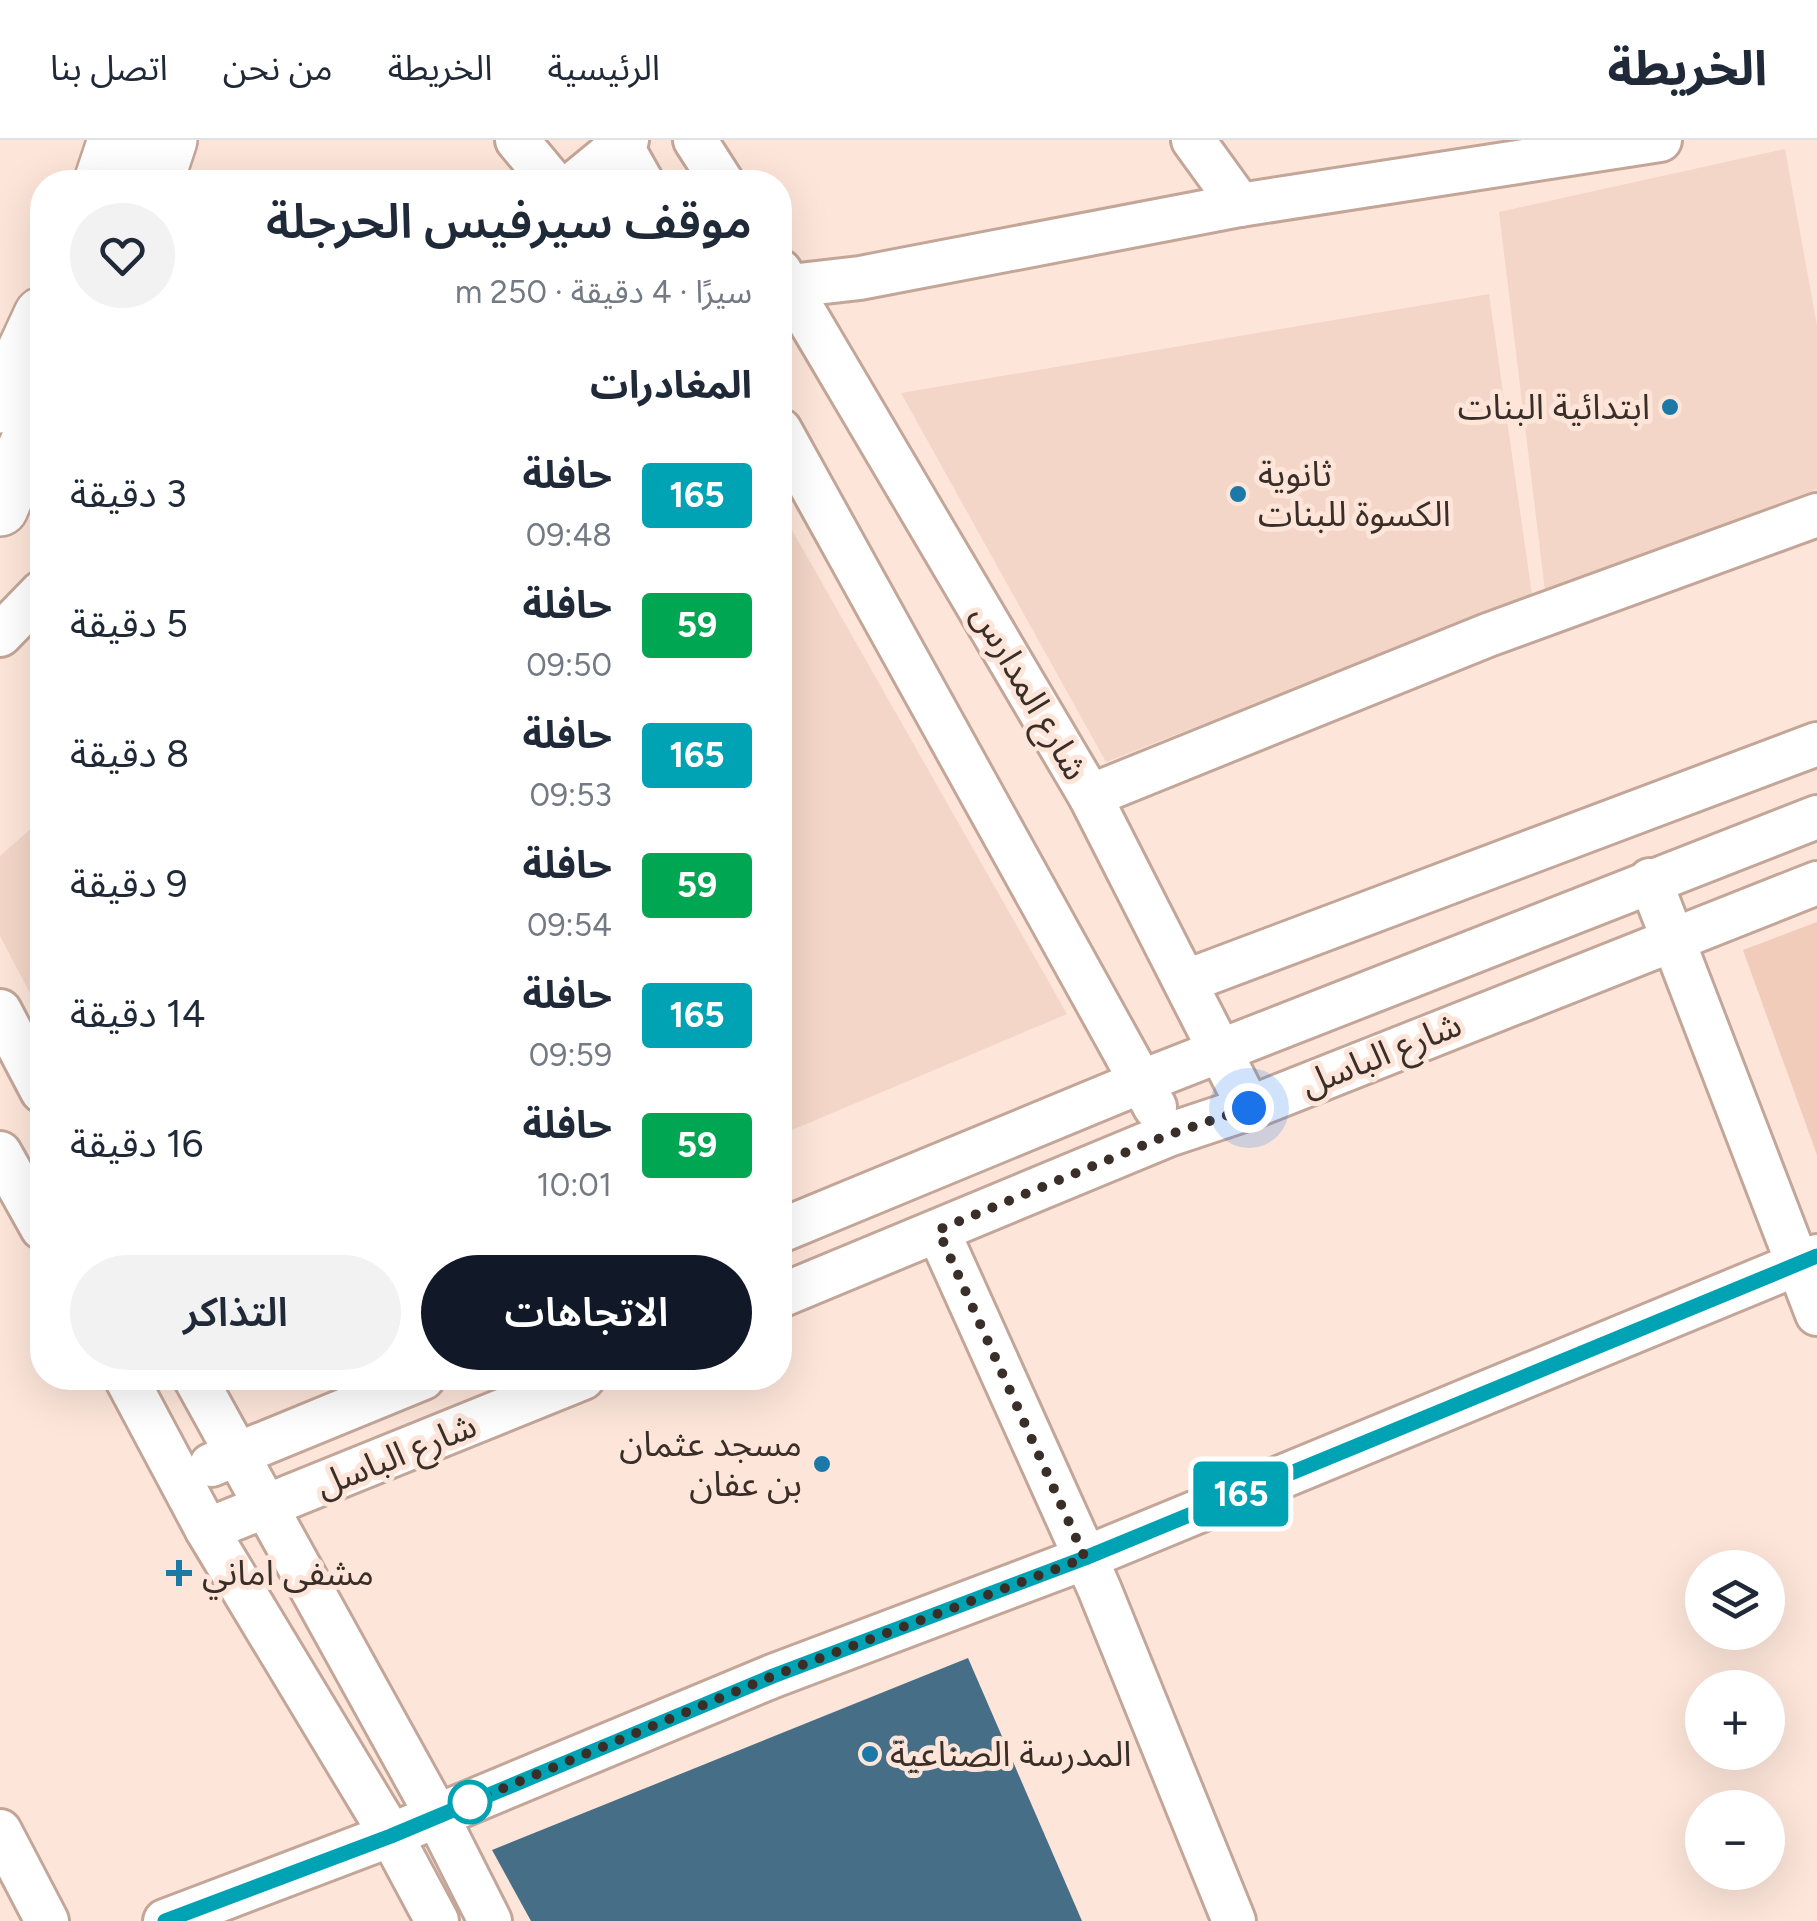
<!DOCTYPE html>
<html lang="ar">
<head>
<meta charset="utf-8">
<style>
  body { margin:0; font-family:Figtree,"Noto Sans Arabic",sans-serif; background:#f2f2f3; color:#1f2937; direction:rtl; height:100vh; display:flex; flex-direction:column; font-size:38px; white-space:nowrap }
  * { box-sizing:border-box; margin:0 }
  p { font-size:32px; color:#747a83 }
  .icon { flex:none; width:55px; height:55px; fill:none; stroke:currentColor; stroke-width:2; stroke-linecap:round; stroke-linejoin:round }
  .map { position:relative; flex:1; overflow:hidden; direction:ltr }
  .details { position:absolute; left:30px; top:30px; width:762px; height:1220px; display:flex; flex-direction:column; background:#fff; border-radius:40px; box-shadow:0 10px 40px #0002; direction:rtl }
  .details>* { flex:none }
  .badge { padding:0 20px; border-radius:8px; font-size:35px; line-height:65px }
  .buttons { position:absolute; left:1685px; top:1410px; display:grid; gap:20px }
  .buttons a { display:grid; place-items:center; width:100px; height:100px; border-radius:50%; background:#fff; box-shadow:0 10px 40px #0002; font-size:50px }
  .you { position:absolute; width:50px; height:50px; margin:-25px; border:8px solid #fff; border-radius:50%; background:#1a73e8; box-shadow:0 0 0 15px #1a73e833 }
  .map>.badge { position:absolute; translate:-50% -50%; box-shadow:0 0 0 5px #fff }
  h2 { padding:0 40px; font-size:38px; line-height:90px }
  .round { display:grid; place-items:center; flex:none; width:105px; height:105px; border-radius:52px; background:#f2f2f3 }
  .headline { display:flex; align-items:center; justify-content:space-between; height:170px; padding:0 40px }
  h1 { font-size:48px; font-weight:600; line-height:75px }
  .action { display:flex; gap:20px; margin-top:auto; padding:20px 40px }
  .action a { flex:1; height:115px; border-radius:60px; background:#111827; color:#fff; font-size:40px; font-weight:600; line-height:115px; text-align:center }
  .action a+a { background:#f2f2f3; color:#1f2937 }
  ul { padding:0; list-style:none }
  li { display:flex; align-items:center; gap:30px; height:130px; padding:0 40px }
  li div { flex:1 }
  li b { display:block; font-size:38px }
  li em { font-style:normal }
  li .badge { min-width:110px; font-weight:700; text-align:center }
  header { display:flex; align-items:center; gap:60px; box-sizing:border-box; height:140px; padding:0 50px; background:#fff; border-bottom:2px solid #e0e1e3 }
  header strong { font-size:48px }
  nav { display:flex; gap:55px; margin-inline-start:auto; font-size:35px }
  .map>svg:first-child { display:block }
  .built { fill:#f3d6c7 }
  .green { fill:#f1ccba }
  .building { fill:#466e86 }
  .lines { fill:none; stroke-linecap:round; stroke-linejoin:round }
  .minor-casing { stroke:#c3a698; stroke-width:48 }
  .major-casing { stroke:#c3a698; stroke-width:60 }
  .minor { stroke:#fff; stroke-width:42 }
  .major { stroke:#fff; stroke-width:55 }
  .line-casing { stroke:#fff; stroke-width:22 }
  .line { stroke:#00a3b4; stroke-width:15 }
  .walk { stroke:#3a2e29; stroke-width:10; stroke-dasharray:0 18 }
  .poi-dot { fill:#1c79a7; stroke:#fde5d9; stroke-width:4 }
  .stop-dot { fill:#fff; stroke:#00a3b4; stroke-width:5 }
  .labels { text-anchor:middle; stroke-width:10; stroke-linejoin:round; paint-order:stroke }
  .poi-label { font-size:35px; fill:#3a2e29; stroke:#fde5d9; text-anchor:start }
  .street-label { font-size:35px; fill:#3a2e29; stroke:#fde5d9 }
</style>
</head>
<body>
<header>
<strong>الخريطة</strong>
<nav><a>الرئيسية</a><a>الخريطة</a><a>من نحن</a><a>اتصل بنا</a></nav>
</header>
<div class="map">
<svg width="1817" height="1781" viewBox="0 0 1817 1781">
  <rect width="100%" height="100%" fill="#fde5d9"/>
  <g class="built">
    <path d="M 1785,9 L 1817,186 L 1817,349 L 1545,451 L 1499,72 Z"/>
    <path d="M 1489,154 L 1532,455 L 1106,622 L 901,253 Z"/>
    <path d="M 780,369 L 1067,874 L 780,995 Z"/>
    <path d="M 42,679 L 42,876 L 0,796 L 0,716 Z"/>
  </g>
  <path class="green" d="M 1817,782 L 1817,1015 L 1743,810 Z"/>
  <path class="building" d="M 968,1518 L 1082,1781 L 531,1781 L 492,1710 Z"/>
  <g class="lines">
    <g class="minor-casing">
      <g id="minor">
        <path d="M 517,0 L 552,42"/>
        <path d="M 695,0 L 722,42"/>
        <path d="M 1193,0 L 1240,65"/>
        <path d="M 621,5 L 642,42"/>
        <path d="M 576,42 L 627,0"/>
        <path d="M 780,131 L 1090,656 L 1249,968"/>
        <path d="M 780,152 L 790,146 L 860,138 L 1240,65 L 1660,0"/>
        <path d="M 780,290 L 1155,967"/>
        <path d="M 0,495 L 42,452"/>
        <path d="M 1090,656 L 1488,495 L 1817,375"/>
        <path d="M 1650,740 L 1817,1174"/>
        <path d="M 1187,841 L 1817,604"/>
        <path d="M 0,871 L 42,951"/>
        <path d="M 0,1013 L 42,1088"/>
        <path d="M 780,1091 L 1143,941 L 1817,677"/>
        <path d="M 938,1091 L 1099,1448 L 1234,1781"/>
        <path d="M 780,1156 L 1168,995 L 1249,968 L 1817,743"/>
        <path d="M 126,1238 L 207,1390 L 391,1695 L 437,1781"/>
        <path d="M 195,1238 L 437,1676 L 490,1781"/>
        <path d="M 211,1325 L 423,1238"/>
        <path d="M 207,1390 L 583,1238"/>
        <path d="M 0,1691 L 47,1781"/>
        <path d="M 165,1781 L 391,1695 L 773,1536 L 1085,1418 L 1817,1116"/>
      </g>
    </g>
    <g class="major-casing">
      <g id="major">
        <path d="M 102,42 L 116,0"/>
        <path d="M 155,42 L 169,0"/>
        <path d="M 0,265 L 42,175"/>
        <path d="M 0,368 L 42,271"/>
      </g>
    </g>
    <use href="#minor" class="minor"/>
    <use href="#major" class="major"/>
  </g>
  <g class="lines">
    <g class="line-casing">
      <path id="line" d="M 165,1781 L 391,1696 L 773,1536 L 1085,1418 L 1817,1116"/>
    </g>
    <use href="#line" class="line"/>
    <path class="walk" d="M 470,1662 L 773,1536 L 1085,1418 L 938,1090 L 1168,995 L 1249,968"/>
  </g>
  <g class="poi-dot">
    <circle cx="1670" cy="267" r="10"/>
    <circle cx="1238" cy="354" r="10"/>
    <circle cx="822" cy="1324" r="10"/>
    <path d="M174 1418h10v10h10v10h-10v10h-10v-10h-10v-10h10z"/>
    <circle cx="870" cy="1614" r="10"/>
  </g>
  <circle class="stop-dot" cx="470" cy="1662" r="20"/>
  <g class="labels">
    <g class="poi-label">
      <text x="1650" y="279" text-anchor="end">ابتدائية البنات</text>
      <text x="1258" y="346">ثانوية<tspan x="1258" dy="40">الكسوة للبنات</tspan></text>
      <text x="802" y="1316" text-anchor="end">مسجد عثمان<tspan x="802" dy="40">بن عفان</tspan></text>
      <text x="202" y="1445">مشفى اماني</text>
      <text x="890" y="1626">المدرسة الصناعية</text>
    </g>
    <g class="street-label">
      <text transform="translate(1030 552) rotate(60)" y="12">شارع المدارس</text>
      <text transform="translate(1381 914) rotate(-22)" y="12">شارع الباسل</text>
      <text transform="translate(396 1315) rotate(-22)" y="12">شارع الباسل</text>
    </g>
  </g>
</svg>
<div class="buttons">
<a><svg class="icon" aria-label="layers" viewBox="0 0 24 24"><path d="M12 4l9 5-9 5-9-5zM3 14l9 5 9-5"/></svg></a>
<a>+</a>
<a>−</a>
</div>
<div class="you" style="left:1249px;top:968px"></div>
<b class="badge" style="left:1241px;top:1354px;background:#00a3b4;color:#fff">165</b>
<section class="details">
<div class="headline"><div><h1>موقف سيرفيس الحرجلة</h1><p>سيرًا · 4 دقيقة · 250 m</p></div><a class="round"><svg class="icon" aria-label="heart" viewBox="0 0 24 24"><path d="M12 20l-8-8c-3-5 5-10 8-4 3-6 11-1 8 4z"/></svg></a></div>
<h2>المغادرات</h2>
<ul>
<li><span class="badge" style="background:#00a3b4;color:#fff">165</span><div><b>حافلة</b><p>09:48</p></div><em>3 دقيقة</em></li>
<li><span class="badge" style="background:#00a651;color:#fff">59</span><div><b>حافلة</b><p>09:50</p></div><em>5 دقيقة</em></li>
<li><span class="badge" style="background:#00a3b4;color:#fff">165</span><div><b>حافلة</b><p>09:53</p></div><em>8 دقيقة</em></li>
<li><span class="badge" style="background:#00a651;color:#fff">59</span><div><b>حافلة</b><p>09:54</p></div><em>9 دقيقة</em></li>
<li><span class="badge" style="background:#00a3b4;color:#fff">165</span><div><b>حافلة</b><p>09:59</p></div><em>14 دقيقة</em></li>
<li><span class="badge" style="background:#00a651;color:#fff">59</span><div><b>حافلة</b><p>10:01</p></div><em>16 دقيقة</em></li>
</ul>
<div class="action"><a>الاتجاهات</a><a>التذاكر</a></div>
</section>
</div>
</body>
</html>
